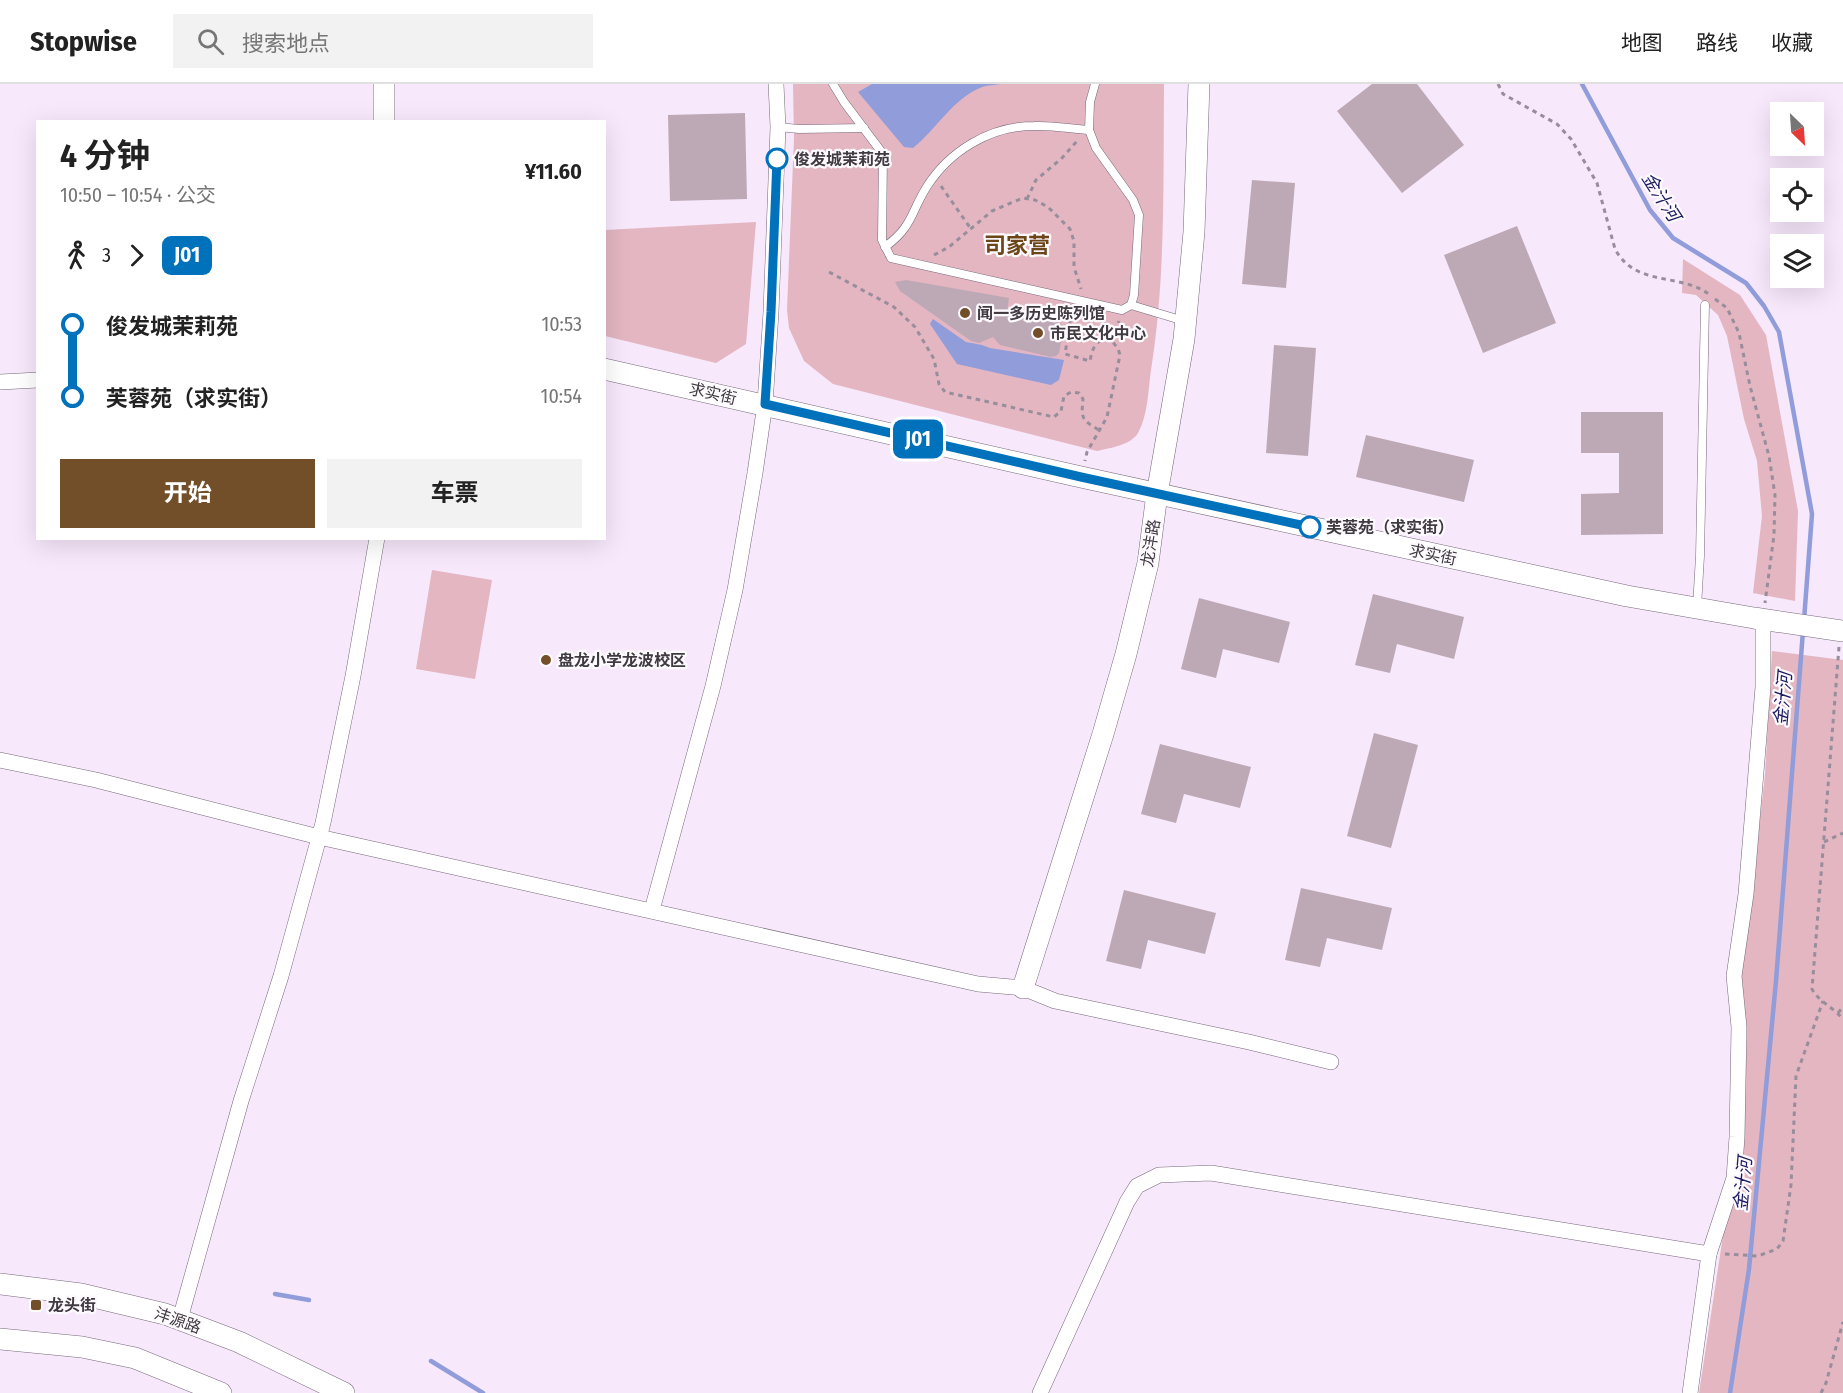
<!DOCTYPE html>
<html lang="zh">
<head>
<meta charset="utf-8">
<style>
  body { margin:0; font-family:"Fira Sans Condensed","Noto Sans SC",sans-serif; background:#f2f2f2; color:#222; height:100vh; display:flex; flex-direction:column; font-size:22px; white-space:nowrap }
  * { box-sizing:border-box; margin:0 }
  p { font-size:20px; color:#767676 }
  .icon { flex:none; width:33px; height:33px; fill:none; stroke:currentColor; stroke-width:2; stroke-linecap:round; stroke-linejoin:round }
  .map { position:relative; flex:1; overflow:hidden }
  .panel { position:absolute; left:36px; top:36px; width:570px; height:420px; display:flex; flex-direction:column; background:#fff; border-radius:0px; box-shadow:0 6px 24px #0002 }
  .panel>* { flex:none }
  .badge { padding:0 12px; border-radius:9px; font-size:21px; line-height:39px }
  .needle { width:39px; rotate:155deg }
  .controls { position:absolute; left:1770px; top:18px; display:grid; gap:12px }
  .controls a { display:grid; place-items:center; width:54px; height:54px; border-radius:0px; background:#fff; box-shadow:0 6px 24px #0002; font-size:30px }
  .map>.badge { position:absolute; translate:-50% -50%; box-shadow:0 0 0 3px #fff }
  .legs { display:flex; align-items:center; gap:9px; height:66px; padding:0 24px; font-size:20px }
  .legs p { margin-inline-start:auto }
  .overview { display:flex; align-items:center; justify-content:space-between; height:102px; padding:0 24px }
  h1 { font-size:33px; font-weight:700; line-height:45px }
  .cta { display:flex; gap:12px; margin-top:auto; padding:12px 24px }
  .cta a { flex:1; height:69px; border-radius:0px; background:#724f28; color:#fff; font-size:24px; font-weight:700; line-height:69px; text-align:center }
  .cta a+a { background:#f2f2f2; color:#222 }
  ul { padding:0 24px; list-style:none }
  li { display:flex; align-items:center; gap:21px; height:72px; font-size:22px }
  li i { display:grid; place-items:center; width:9px; height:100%; margin:0 8px; background:currentColor }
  li i::after { content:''; width:15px; height:15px; margin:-8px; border:4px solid; border-radius:50%; background:#fff }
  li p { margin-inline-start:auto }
  li:first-child i { background:linear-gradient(#0000 50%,currentColor 0) }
  li:last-child i { background:linear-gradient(currentColor 50%,#0000 0) }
  header { display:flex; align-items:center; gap:36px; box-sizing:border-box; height:84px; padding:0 30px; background:#fff; border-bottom:2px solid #e0e0e0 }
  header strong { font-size:28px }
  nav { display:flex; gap:33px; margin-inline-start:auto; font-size:21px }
  .search { width:420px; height:54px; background:#f2f2f2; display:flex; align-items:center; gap:15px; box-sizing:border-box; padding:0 21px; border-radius:0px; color:#767676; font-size:22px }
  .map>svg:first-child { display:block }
  .green { fill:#e3b6c1 }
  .water { fill:#919dda }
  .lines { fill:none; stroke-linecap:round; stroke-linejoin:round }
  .stream { stroke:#919dda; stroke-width:4.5 }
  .building { fill:#bda8b5 }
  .lane-casing { stroke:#76697a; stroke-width:9 }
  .street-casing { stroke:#76697a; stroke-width:16 }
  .secondary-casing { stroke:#76697a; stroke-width:22 }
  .path { stroke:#988e9b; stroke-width:3; stroke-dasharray:4.5 4.5; stroke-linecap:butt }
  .lane { stroke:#fff; stroke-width:8 }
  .street { stroke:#fff; stroke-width:15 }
  .secondary { stroke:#fff; stroke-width:21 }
  .line-1-casing { stroke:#fff; stroke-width:14 }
  .line-1 { stroke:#0072bc; stroke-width:9 }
  .stop-1-dot { fill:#fff; stroke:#0072bc; stroke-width:3 }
  .poi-dot { fill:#724f28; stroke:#fdfafe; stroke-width:2 }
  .labels { text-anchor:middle; stroke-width:4.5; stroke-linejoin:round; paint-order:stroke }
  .stop-label { font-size:16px; font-weight:bold; fill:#403a41; stroke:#fdfafe; text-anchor:start }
  .poi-label { font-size:16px; font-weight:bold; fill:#403a41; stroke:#fdfafe; text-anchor:start }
  .street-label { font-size:16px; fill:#403a41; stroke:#fdfafe }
  .water-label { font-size:18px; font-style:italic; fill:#1d1c63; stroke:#fdfafe }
  .district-label { font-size:22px; font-weight:bold; fill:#6c4618; stroke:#fdfafe }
</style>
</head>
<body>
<header>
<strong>Stopwise</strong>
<div class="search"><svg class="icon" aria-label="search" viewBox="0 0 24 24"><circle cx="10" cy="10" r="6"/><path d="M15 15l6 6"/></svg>搜索地点</div>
<nav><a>地图</a><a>路线</a><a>收藏</a></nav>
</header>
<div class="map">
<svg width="1843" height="1309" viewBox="0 0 1843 1309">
  <rect width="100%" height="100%" fill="#f7e8fb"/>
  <g class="green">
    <path d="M 793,0 L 1164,0 C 1163,96 1166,192 1151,286 C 1148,307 1148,331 1138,349 C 1131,361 1110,364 1097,367 L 833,300 L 804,277 L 789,244 L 787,226 L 794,54 Z"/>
    <path d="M 756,138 L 746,260 L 716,279 L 605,252 L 605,146 Z"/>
    <path d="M 1683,175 L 1740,211 L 1766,251 L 1798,427 L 1795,517 L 1753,509 L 1762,432 L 1757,377 L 1744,335 L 1727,252 L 1718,231 L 1696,211 L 1682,209 Z"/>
    <path d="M 432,486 L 492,496 L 475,595 L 416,585 Z"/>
    <path d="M 1772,567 L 1843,576 L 1843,1309 L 1699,1309 L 1724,1145 L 1740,1098 L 1747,953 L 1741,899 L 1765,691 Z"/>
  </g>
  <g class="water">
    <path d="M 872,0 L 1001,0 C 995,1 988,1 982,3 C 952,15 937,45 913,64 L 904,63 L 858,8 Z"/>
    <path d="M 933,235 L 966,258 L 982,261 L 990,264 L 1064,276 L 1059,296 L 1051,301 L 957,280 L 930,240 Z"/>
  </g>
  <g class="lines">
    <g class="stream">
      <path d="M 1582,0 L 1650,126 L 1673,154 L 1746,199 L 1764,222 L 1779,248 L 1812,430 L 1804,536"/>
      <path d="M 275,1210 L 309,1216"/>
      <path d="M 431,1277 L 483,1309"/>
      <path d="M 1730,1309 L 1749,1185 L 1776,897 L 1803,547"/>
    </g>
  </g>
  <g class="building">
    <path d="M 1372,0 L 1417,0 L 1464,61 L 1402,109 L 1337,27 Z"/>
    <path d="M 745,29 L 747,115 L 670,117 L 668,31 Z"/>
    <path d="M 1252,96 L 1295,99 L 1286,204 L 1242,200 Z"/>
    <path d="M 1517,142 L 1556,239 L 1483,269 L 1444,171 Z"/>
    <path d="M 906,196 L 1009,214 L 1007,229 L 1026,227 L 1051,232 L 1064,242 L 1059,269 L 1056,272 L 1051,273 L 1000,261 L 993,253 L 979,259 L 971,257 L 900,207 L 895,198 Z"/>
    <path d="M 1274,261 L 1316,264 L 1308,372 L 1266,369 Z"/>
    <path d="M 1581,328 L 1663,328 L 1663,450 L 1581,451 L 1581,410 L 1619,409 L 1619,369 L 1581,369 Z"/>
    <path d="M 1366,351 L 1474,376 L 1464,418 L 1356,393 Z"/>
    <path d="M 1373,510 L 1464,533 L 1454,575 L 1397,560 L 1390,589 L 1355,581 Z"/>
    <path d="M 1199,514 L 1290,538 L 1279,579 L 1223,565 L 1216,594 L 1181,585 Z"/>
    <path d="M 1374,649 L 1418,661 L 1391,764 L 1347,752 Z"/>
    <path d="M 1160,660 L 1251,683 L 1240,724 L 1184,710 L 1176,739 L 1141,730 Z"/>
    <path d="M 1301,804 L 1392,824 L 1382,866 L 1327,854 L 1320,883 L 1285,876 Z"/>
    <path d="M 1124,806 L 1216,829 L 1205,870 L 1148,856 L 1141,885 L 1106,877 Z"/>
  </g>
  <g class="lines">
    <g class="lane-casing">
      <g id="lane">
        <path d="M 833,0 L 844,18 L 883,70 L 882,156 L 891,174 L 1122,226 L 1131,221 L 1134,211 L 1139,131 L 1133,116 L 1096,64 L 1089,46 L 1090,18 L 1095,0"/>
        <path d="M 778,43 L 799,45 L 864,44"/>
        <path d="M 885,163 C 913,142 910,130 926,104 C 949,67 990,42 1034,42 C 1052,41 1071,45 1089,46"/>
        <path d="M 1131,221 L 1184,237"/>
        <path d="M 1697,523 L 1700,472 L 1705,221"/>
      </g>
    </g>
    <g class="street-casing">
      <g id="street">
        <path d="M 0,298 L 38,296"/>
        <path d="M 0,676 L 96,696 L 319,753 L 978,900 L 1023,904 L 1055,917 L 1249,958 L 1331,978"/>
        <path d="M 652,826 L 713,602 L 735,506 L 755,389 L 765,320 L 771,228 L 778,43 L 776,0"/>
        <path d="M 180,1235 L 241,1017 L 281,892 L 323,739 L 353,592 L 377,454"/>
        <path d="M 1040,1309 L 1127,1118 L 1137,1102 L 1159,1091 L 1211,1089 L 1709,1170"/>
        <path d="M 1690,1309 L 1709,1170 L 1734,1094 L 1737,1053 L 1739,943 L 1734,892 L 1746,810 L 1763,603 L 1763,535"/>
      </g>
    </g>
    <g class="secondary-casing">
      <g id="secondary">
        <path d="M 384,0 L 384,38"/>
        <path d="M 604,285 L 1081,393 L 1627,512 L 1754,534 L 1843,547"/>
        <path d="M 1023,904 L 1103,650 L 1126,570 L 1148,479 L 1157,410 L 1184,255 L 1194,148 L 1199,0"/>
        <path d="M 0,1200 L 81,1210 L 165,1230 L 239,1258 L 344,1309"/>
        <path d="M 0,1255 L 82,1263 L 135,1274 L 221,1309"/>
      </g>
    </g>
    <g class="path">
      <path d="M 1498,0 L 1503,10 L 1557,40 L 1571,55 L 1597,99 L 1615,165 C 1636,204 1681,188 1710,211"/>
      <path d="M 941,102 L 971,145"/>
      <path d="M 1027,115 L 1036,96 L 1062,74 L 1078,56"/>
      <path d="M 934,171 L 949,163 L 992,127 L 1023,114 L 1035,116 L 1048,123 L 1070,145 L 1074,157 L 1074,183 L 1081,205"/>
      <path d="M 829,188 L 894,223 L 915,243 L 934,275 L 939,300 L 945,308 L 1054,333 L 1061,327 L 1064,312 L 1071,308 L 1079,309 L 1083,315 C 1081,335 1082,336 1099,346"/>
      <path d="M 1715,215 L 1727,224 L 1739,249 L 1750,302 L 1769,372 L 1775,411 L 1774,451 L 1765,519"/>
      <path d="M 1072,226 L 1065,270 L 1090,277 C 1091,272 1092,266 1095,262 C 1104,248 1117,258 1120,271 L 1107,333 L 1087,368 L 1085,377"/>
      <path d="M 1113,256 L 1119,237"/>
      <path d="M 1839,563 L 1812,905 C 1817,916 1834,924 1843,935"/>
      <path d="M 1824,758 L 1843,749"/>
      <path d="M 1838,929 L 1843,923"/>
      <path d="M 1725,1170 L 1758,1172 L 1777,1165 L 1783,1157 L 1791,1101 L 1796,992 L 1823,917"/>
      <path d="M 1821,1309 L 1826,1299 L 1843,1238"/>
    </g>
    <use href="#lane" class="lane"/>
    <use href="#street" class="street"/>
    <use href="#secondary" class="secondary"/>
  </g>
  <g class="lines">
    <g class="line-1-casing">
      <path id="line-1" d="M 777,75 L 771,228 L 765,320 L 1081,393 L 1310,443"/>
    </g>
    <use href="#line-1" class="line-1"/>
  </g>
  <g class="stop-1-dot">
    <circle cx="777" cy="75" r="10"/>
    <circle cx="1310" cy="443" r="10"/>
  </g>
  <g class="poi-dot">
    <circle cx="965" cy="229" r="6"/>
    <circle cx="1038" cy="249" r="6"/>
    <circle cx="546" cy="576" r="6"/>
    <rect x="30" y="1215" width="12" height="12" rx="3"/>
  </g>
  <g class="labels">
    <g class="stop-label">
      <text x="794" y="81">俊发城茉莉苑</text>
      <text x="1326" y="449">芙蓉苑（求实街）</text>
    </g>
    <g class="poi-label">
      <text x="977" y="235">闻一多历史陈列馆</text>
      <text x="1050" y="255">市民文化中心</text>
      <text x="558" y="582">盘龙小学龙波校区</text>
      <text x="48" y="1227">龙头街</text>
    </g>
    <g class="street-label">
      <text transform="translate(713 309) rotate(13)" y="6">求实街</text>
      <text transform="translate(1150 459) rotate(-81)" y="6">龙沣路</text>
      <text transform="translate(1433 470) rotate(12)" y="6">求实街</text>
      <text transform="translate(178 1236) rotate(19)" y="6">沣源路</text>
    </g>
    <g class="water-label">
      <text transform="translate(1661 113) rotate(57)" y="6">金汁河</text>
      <text transform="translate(1783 615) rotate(-85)" y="6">金汁河</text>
      <text transform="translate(1743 1100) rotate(-85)" y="6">金汁河</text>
    </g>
    <g class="district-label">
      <text x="1017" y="169">司家营</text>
    </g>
  </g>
</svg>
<div class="controls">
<a><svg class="needle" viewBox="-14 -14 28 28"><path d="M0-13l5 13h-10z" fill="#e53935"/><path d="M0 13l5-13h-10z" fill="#767676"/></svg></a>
<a><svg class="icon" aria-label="locate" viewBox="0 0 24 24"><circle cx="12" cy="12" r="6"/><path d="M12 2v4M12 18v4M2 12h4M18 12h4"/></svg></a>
<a><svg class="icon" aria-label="layers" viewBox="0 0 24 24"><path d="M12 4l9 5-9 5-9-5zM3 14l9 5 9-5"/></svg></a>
</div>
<b class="badge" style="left:918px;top:355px;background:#0072bc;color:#fff">J01</b>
<section class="panel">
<div class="overview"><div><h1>4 分钟</h1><p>10:50 – 10:54 · 公交</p></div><b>¥11.60</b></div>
<div class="legs"><svg class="icon" aria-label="walk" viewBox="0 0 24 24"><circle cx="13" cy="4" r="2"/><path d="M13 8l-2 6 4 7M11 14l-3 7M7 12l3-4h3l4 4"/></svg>3<svg class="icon" aria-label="forward" viewBox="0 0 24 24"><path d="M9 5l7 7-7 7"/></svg><b class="badge" style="background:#0072bc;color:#fff">J01</b></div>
<ul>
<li><i style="color:#0072bc"></i><b>俊发城茉莉苑</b><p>10:53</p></li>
<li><i style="color:#0072bc"></i><b>芙蓉苑（求实街）</b><p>10:54</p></li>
</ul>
<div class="cta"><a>开始</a><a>车票</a></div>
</section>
</div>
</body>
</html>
